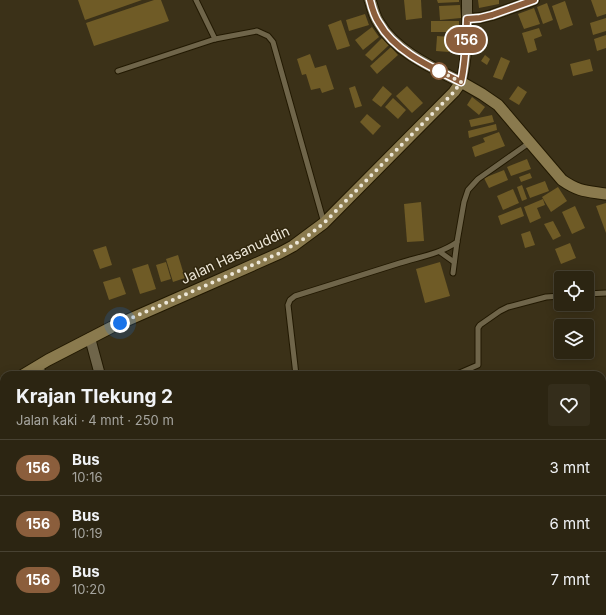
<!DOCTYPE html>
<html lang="id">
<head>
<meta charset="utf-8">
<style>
  body { margin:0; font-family:Inter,sans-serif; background:#342d1b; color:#f1f3f6; height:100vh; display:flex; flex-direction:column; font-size:15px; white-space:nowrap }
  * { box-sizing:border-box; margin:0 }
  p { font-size:13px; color:#a6a59f }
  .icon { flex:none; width:22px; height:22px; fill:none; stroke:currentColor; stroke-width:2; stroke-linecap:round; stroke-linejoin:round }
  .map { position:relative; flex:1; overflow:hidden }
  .details { position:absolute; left:0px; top:371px; width:606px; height:244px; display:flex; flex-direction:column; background:#2c2512; border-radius:12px 12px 0 0; box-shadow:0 2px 10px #0003,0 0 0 1px #484232 }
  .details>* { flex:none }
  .badge { padding:0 8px; border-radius:13px; font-size:14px; line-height:26px }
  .buttons { position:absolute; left:554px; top:271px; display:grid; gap:8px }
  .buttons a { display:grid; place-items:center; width:40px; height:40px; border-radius:4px; background:#2c2512; box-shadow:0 2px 10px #0003,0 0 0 1px #484232; font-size:20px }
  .you { position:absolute; width:20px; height:20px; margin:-10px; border:3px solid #fff; border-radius:50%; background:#1a73e8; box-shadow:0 0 0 6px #1a73e833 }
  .map>.badge { position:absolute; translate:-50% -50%; box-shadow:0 0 0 2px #fff }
  .round { display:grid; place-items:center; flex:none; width:42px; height:42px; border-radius:4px; background:#342d1b }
  .headline { display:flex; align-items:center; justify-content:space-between; height:68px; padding:0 16px }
  h1 { font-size:19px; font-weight:700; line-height:30px }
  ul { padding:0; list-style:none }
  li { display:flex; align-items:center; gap:12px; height:56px; padding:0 16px; border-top:1px solid #484232 }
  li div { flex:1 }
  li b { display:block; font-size:15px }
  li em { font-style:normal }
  li .badge { min-width:44px; font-weight:700; text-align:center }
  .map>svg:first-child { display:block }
  .building { fill:#6f5b26 }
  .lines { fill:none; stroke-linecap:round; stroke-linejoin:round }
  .service-casing { stroke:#221902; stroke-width:7 }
  .pedestrian-casing { stroke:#221902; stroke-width:9 }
  .minor-casing { stroke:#221902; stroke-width:12 }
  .tertiary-casing { stroke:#221902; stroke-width:13 }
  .secondary-casing { stroke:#221902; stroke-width:13 }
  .service { stroke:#6f654a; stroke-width:5 }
  .pedestrian { stroke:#6f654a; stroke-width:7 }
  .minor { stroke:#6f654a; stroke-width:10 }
  .tertiary { stroke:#6f654a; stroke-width:11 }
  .secondary { stroke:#8a7a4e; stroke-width:11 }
  .line-casing { stroke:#fff; stroke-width:9 }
  .line { stroke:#8b5e3c; stroke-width:6 }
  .walk { stroke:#ede7d8; stroke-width:4; stroke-dasharray:0 7.2 }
  .stop-dot { fill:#fff; stroke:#8b5e3c; stroke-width:2 }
  .labels { text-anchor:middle; stroke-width:3; stroke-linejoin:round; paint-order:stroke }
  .street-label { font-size:14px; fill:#ede7d8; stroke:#31270e }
</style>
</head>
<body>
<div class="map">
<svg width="606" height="615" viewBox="0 0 606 615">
  <rect width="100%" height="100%" fill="#3b3118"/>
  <g class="building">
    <path d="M 78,0 L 142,0 L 85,20 Z"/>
    <path d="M 154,0 L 161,0 L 169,21 L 94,46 L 86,23 Z"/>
    <path d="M 404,0 L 421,0 L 422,18 L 406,20 Z"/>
    <path d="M 437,0 L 459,0 L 459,2 L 438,3 Z"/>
    <path d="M 478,0 L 499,0 L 499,4 L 479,8 Z"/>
    <path d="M 591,0 L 606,0 L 606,14 L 597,17 Z"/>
    <path d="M 565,1 L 573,25 L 560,30 L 552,6 Z"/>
    <path d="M 547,3 L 553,20 L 543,24 L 537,7 Z"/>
    <path d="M 460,5 L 461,18 L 440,20 L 439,6 Z"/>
    <path d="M 534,8 L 540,24 L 524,29 L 518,14 Z"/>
    <path d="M 365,14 L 369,25 L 349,31 L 346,20 Z"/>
    <path d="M 606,18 L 606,31 L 593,35 L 590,23 Z"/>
    <path d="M 341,20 L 350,46 L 337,50 L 328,25 Z"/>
    <rect x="431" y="21" width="28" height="11"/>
    <path d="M 372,27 L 379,37 L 363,50 L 355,40 Z"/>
    <path d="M 539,28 L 542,36 L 534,39 L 537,50 L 528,53 L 522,33 Z"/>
    <path d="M 606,35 L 606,48 L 597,51 L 594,39 Z"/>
    <path d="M 437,36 L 450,37 L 449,52 L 436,51 Z"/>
    <path d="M 382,38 L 389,45 L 372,61 L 365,55 Z"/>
    <path d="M 391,47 L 398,55 L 377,74 L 370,66 Z"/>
    <path d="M 310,54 L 315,68 L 326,65 L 334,89 L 322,93 L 320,88 L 311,90 L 306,74 L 302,75 L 297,59 Z"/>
    <path d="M 485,55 L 490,59 L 487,65 L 481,61 Z"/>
    <path d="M 501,57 L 510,61 L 502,80 L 493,77 Z"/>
    <path d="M 590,59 L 593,71 L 573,76 L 570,64 Z"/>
    <path d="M 355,86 L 362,106 L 355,108 L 349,88 Z"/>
    <path d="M 383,86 L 392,94 L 381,107 L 372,100 Z"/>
    <path d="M 407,86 L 423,103 L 412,113 L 396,96 Z"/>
    <path d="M 518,86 L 527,92 L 519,105 L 509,99 Z"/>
    <path d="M 472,97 L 485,107 L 479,115 L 467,105 Z"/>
    <path d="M 393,98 L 406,110 L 398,119 L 385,107 Z"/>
    <path d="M 367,114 L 381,126 L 373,135 L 360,122 Z"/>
    <path d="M 492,115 L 494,122 L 471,127 L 469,120 Z"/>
    <path d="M 496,124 L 497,130 L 469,138 L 468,131 Z"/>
    <path d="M 499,132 L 505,146 L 475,157 L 472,147 L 485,142 L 483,138 Z"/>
    <path d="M 527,159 L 531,169 L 511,176 L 507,167 Z"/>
    <path d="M 504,170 L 508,180 L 489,188 L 484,178 Z"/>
    <path d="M 530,173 L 532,178 L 521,182 L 519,177 Z"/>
    <path d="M 545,181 L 549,191 L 530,198 L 526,188 Z"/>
    <path d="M 522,185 L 527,199 L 522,201 L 517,187 Z"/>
    <path d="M 558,187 L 567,201 L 551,212 L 542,197 Z"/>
    <path d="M 513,189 L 519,203 L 503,210 L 497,196 Z"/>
    <path d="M 543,199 L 545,205 L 537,208 L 541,218 L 530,223 L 524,207 Z"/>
    <path d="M 421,202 L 424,241 L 407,242 L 404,204 Z"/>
    <path d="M 606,203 L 606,233 L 596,206 Z"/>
    <path d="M 575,206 L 585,228 L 572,234 L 562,212 Z"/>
    <path d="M 521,207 L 524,216 L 501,225 L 498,216 Z"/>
    <path d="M 553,221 L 561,236 L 553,240 L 544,224 Z"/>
    <path d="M 530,231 L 535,245 L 525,248 L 521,234 Z"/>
    <path d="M 570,243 L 576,258 L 561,264 L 555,249 Z"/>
    <path d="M 106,246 L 112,265 L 100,269 L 93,250 Z"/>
    <path d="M 178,255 L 185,278 L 173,282 L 166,259 Z"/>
    <path d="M 166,262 L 171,279 L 161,282 L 156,265 Z"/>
    <path d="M 440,262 L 450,296 L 425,303 L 416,269 Z"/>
    <path d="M 148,264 L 156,289 L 140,294 L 132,269 Z"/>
    <path d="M 120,277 L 126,294 L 109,300 L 103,282 Z"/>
    <rect x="28" y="611" width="30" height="4"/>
  </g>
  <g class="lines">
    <g class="service-casing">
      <g id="service">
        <path d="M 196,0 L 215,39"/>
        <path d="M 118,71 L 215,39 L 257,31 L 268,36 L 273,42 L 324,223"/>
        <path d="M 440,252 L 454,262"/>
        <path d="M 453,273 L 457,242"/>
        <path d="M 587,294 L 606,293"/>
        <path d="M 40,365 L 44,375"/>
        <path d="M 296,375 L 288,305 L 290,300 L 295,296 C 330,285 365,274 400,263 C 419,257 440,254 457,242 L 464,202 L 468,190 L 478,179 L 529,143"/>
        <path d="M 455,375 L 478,365 L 478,328 L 480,325 L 500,311 L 508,307 L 546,297 L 561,296"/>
      </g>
    </g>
    <g class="pedestrian-casing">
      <path id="pedestrian" d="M 86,615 L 106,612"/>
    </g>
    <g class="minor-casing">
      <g id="minor">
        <path d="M 467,19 L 480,18 L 492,15 L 534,0"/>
        <path d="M 461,82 C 468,55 467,28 467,0"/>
        <path d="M 90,338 L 100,375"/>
        <path d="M 0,426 L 4,438"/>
        <path d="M 64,611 L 64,615"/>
        <path d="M 210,615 L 211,611"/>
      </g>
    </g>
    <g class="tertiary-casing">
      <path id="tertiary" d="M 370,0 C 373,8 374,16 379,23 C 395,51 433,68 461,82"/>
    </g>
    <g class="secondary-casing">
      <g id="secondary">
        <path d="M 23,375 L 48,360 L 112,327 L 219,280 L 280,253 L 293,246 L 324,223 L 454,92 L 461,82 L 482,94 L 498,105 L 562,180 C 579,192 587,191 606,194"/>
        <path d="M 0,390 L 4,388"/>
      </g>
    </g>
    <use href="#service" class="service"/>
    <use href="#pedestrian" class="pedestrian"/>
    <use href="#minor" class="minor"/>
    <use href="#tertiary" class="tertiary"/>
    <use href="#secondary" class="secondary"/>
  </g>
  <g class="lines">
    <g class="line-casing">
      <path id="line" d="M 370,0 C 372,8 374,16 379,23 C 395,52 433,68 461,82 C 466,61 466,40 467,19 L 480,18 L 492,15 L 534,0"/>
    </g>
    <use href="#line" class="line"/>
    <path class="walk" d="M 120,323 L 280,253 L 305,238 L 324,223 L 454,92 L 461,82 L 439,71"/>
  </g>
  <circle class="stop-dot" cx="439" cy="71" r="8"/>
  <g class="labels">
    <g class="street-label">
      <text transform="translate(235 255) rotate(-25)" y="5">Jalan Hasanuddin</text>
    </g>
  </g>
</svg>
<div class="buttons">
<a><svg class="icon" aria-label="locate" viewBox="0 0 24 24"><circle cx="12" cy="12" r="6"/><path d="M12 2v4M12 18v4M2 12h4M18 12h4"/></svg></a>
<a><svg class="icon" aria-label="layers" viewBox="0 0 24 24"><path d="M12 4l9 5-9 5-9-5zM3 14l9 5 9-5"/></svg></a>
</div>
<div class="you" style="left:120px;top:323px"></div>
<b class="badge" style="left:466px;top:40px;background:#8b5e3c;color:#fff">156</b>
<section class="details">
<div class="headline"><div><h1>Krajan Tlekung 2</h1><p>Jalan kaki · 4 mnt · 250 m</p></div><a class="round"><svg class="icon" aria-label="heart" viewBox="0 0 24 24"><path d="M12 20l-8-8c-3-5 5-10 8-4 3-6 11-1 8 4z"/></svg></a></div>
<ul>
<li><span class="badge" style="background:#8b5e3c;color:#fff">156</span><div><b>Bus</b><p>10:16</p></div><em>3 mnt</em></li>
<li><span class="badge" style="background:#8b5e3c;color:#fff">156</span><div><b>Bus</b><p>10:19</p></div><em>6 mnt</em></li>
<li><span class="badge" style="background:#8b5e3c;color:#fff">156</span><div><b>Bus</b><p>10:20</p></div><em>7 mnt</em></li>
</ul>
</section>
</div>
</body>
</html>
